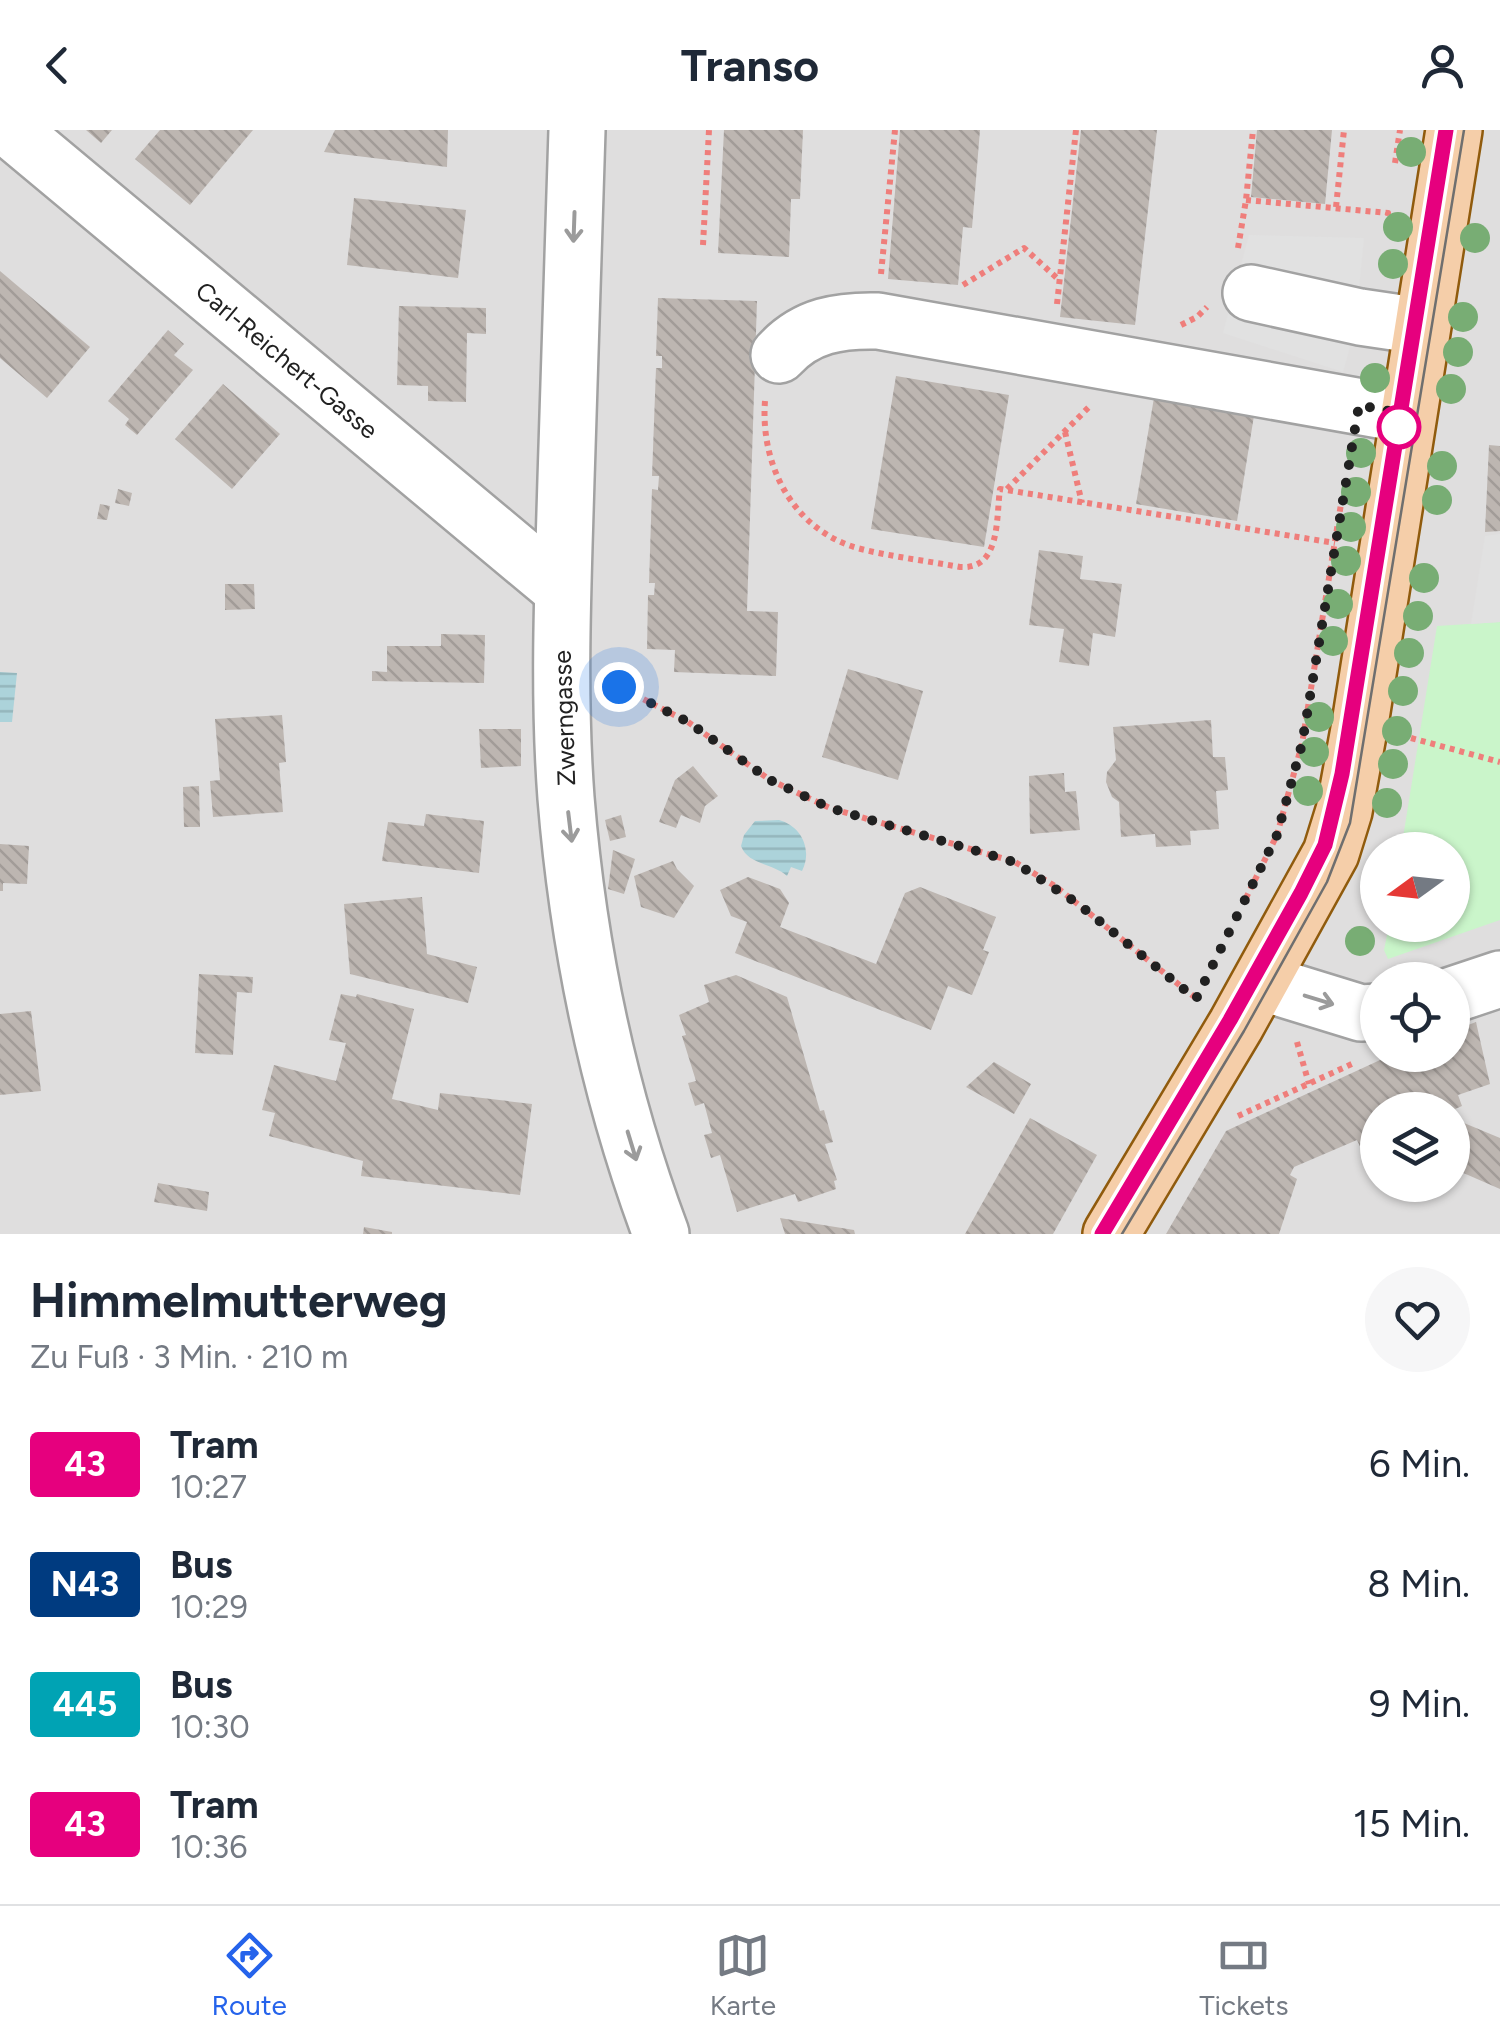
<!DOCTYPE html>
<html lang="de">
<head>
<meta charset="utf-8">
<style>
  body { margin:0; font-family:Figtree,sans-serif; background:#f6f6f7; color:#1f2937; height:100vh; display:flex; flex-direction:column; font-size:38px; white-space:nowrap }
  * { box-sizing:border-box; margin:0 }
  p { font-size:32px; color:#747a83 }
  .icon { flex:none; width:55px; height:55px; fill:none; stroke:currentColor; stroke-width:2; stroke-linecap:round; stroke-linejoin:round }
  .map { position:relative; height:1104px; overflow:hidden }
  .drawer { display:flex; flex-direction:column; background:#fff; flex:1 }
  .drawer>* { flex:none }
  .badge { padding:0 20px; border-radius:8px; font-size:35px; line-height:65px }
  .needle { width:65px; rotate:255deg }
  .controls { position:absolute; left:1360px; top:702px; display:grid; gap:20px }
  .controls a { display:grid; place-items:center; width:110px; height:110px; border-radius:50%; background:#fff; box-shadow:0 2px 8px #0004; font-size:50px }
  .you { position:absolute; width:50px; height:50px; margin:-25px; border:8px solid #fff; border-radius:50%; background:#1a73e8; box-shadow:0 0 0 15px #1a73e833 }
  .map>.badge { position:absolute; translate:-50% -50%; box-shadow:0 0 0 5px #fff }
  .round { display:grid; place-items:center; flex:none; width:105px; height:105px; border-radius:52px; background:#f6f6f7 }
  .summary { display:flex; align-items:center; justify-content:space-between; height:170px; padding:0 30px }
  h1 { font-size:48px; font-weight:700; line-height:75px }
  ul { padding:0; list-style:none }
  li { display:flex; align-items:center; gap:30px; height:120px; padding:0 30px }
  li div { flex:1 }
  li b { display:block; font-size:38px }
  li em { font-style:normal }
  li .badge { min-width:110px; font-weight:700; text-align:center }
  header { display:flex; justify-content:space-between; align-items:center; height:130px; padding:0 30px; background:#fff; font-size:45px; font-weight:700 }
  .menu { display:flex; justify-content:space-around; align-items:center; height:140px; border-top:2px solid #e0e1e3; background:#fff; font-size:28px; color:#747a83 }
  .menu a { display:grid; justify-items:center; gap:5px }
  .menu .current { color:#2563eb }
  .map>svg:first-child { display:block }
  .residential { fill:#dfdede; fill-rule:evenodd }
  .park { fill:#caf5ca }
  .parking { fill:#e1e1e1 }
  .water { fill:url(#water-rules) }
  .building { fill:url(#building-back-hatch) }
  .lines { fill:none; stroke-linecap:round; stroke-linejoin:round }
  .minor-casing { stroke:#a2a2a2; stroke-width:60 }
  .major-casing { stroke:#905b0d; stroke-width:60 }
  .path { stroke:#ef7e7b; stroke-width:6; stroke-dasharray:5 5; stroke-linecap:butt }
  .minor { stroke:#fff; stroke-width:55 }
  .major { stroke:#f5cea9; stroke-width:55 }
  .tram { stroke:#6f6f6f; stroke-width:2.5 }
  .tree { fill:#78ad74 }
  .oneway { stroke:#9b9b9b }
  .line-casing { stroke:#fff; stroke-width:22 }
  .line { stroke:#e6007e; stroke-width:15 }
  .walk { stroke:#212121; stroke-width:10; stroke-dasharray:0 18 }
  .stop-dot { fill:#fff; stroke:#e6007e; stroke-width:5 }
  .labels { text-anchor:middle; stroke-width:10; stroke-linejoin:round; paint-order:stroke }
  .street-label { font-size:25px; fill:#212121; stroke:#fff }
</style>
</head>
<body>
<header><svg class="icon" aria-label="back" viewBox="0 0 24 24"><path d="M15 5l-7 7 7 7"/></svg>Transo<svg class="icon" aria-label="person" viewBox="0 0 24 24"><circle cx="12" cy="8" r="4"/><path d="M4 21q1-7 8-7t8 7"/></svg></header>
<div class="map">
<svg width="1500" height="1104" viewBox="0 0 1500 1104">
  <defs>
    <pattern id="water-rules" width="6" height="5" patternUnits="userSpaceOnUse" patternTransform="scale(2.5)"><rect width="6" height="5" fill="#acd3da"/><path d="M0 2.5h6" fill="none" stroke="#94b5bb"/></pattern>
    <pattern id="building-back-hatch" width="6" height="6" patternUnits="userSpaceOnUse" patternTransform="scale(2.5)"><rect width="6" height="6" fill="#bdb6b1"/><path d="M-1 5l2 2M0 0l6 6M5-1l2 2" fill="none" stroke="#a29c98"/></pattern>
  </defs>
  <rect width="100%" height="100%" fill="#f0ede8"/>
  <path class="residential" d="M 0,0 L 1500,0 L 1500,1104 L 0,1104 ZM 1378,720 L 1452,720 L 1452,795 L 1378,795 ZM 1378,850 L 1452,850 L 1452,925 L 1378,925 ZM 1378,980 L 1452,980 L 1452,1055 L 1378,1055 Z"/>
  <path class="park" d="M 1500,492 L 1500,790 L 1388,829 L 1384,820 L 1389,795 L 1452,795 L 1452,720 L 1401,720 L 1437,496 Z"/>
  <g class="parking">
    <path d="M 1249,105 L 1364,108 L 1355,199 L 1343,242 L 1223,203 Z"/>
    <path d="M 1500,404 L 1500,492 L 1471,494 L 1485,406 Z"/>
  </g>
  <g class="water">
    <path d="M 0,542 L 17,543 L 12,592 L 0,592 Z"/>
    <path d="M 779,690 C 801,696 813,719 802,741 L 791,737 L 787,746 C 773,733 748,735 741,716 L 744,705 L 755,691 Z"/>
  </g>
  <g class="building">
    <path d="M 86,0 L 112,0 L 101,13 Z"/>
    <path d="M 160,0 L 253,0 L 190,75 L 135,29 Z"/>
    <path d="M 335,0 L 448,0 L 447,37 L 324,22 Z"/>
    <path d="M 724,0 L 803,0 L 800,69 L 791,69 L 789,127 L 718,123 Z"/>
    <path d="M 900,0 L 980,0 L 972,98 L 963,97 L 958,155 L 888,149 Z"/>
    <path d="M 1081,0 L 1157,0 L 1135,195 L 1060,187 Z"/>
    <path d="M 1257,0 L 1332,0 L 1325,74 L 1251,67 Z"/>
    <path d="M 354,68 L 466,80 L 458,148 L 347,135 Z"/>
    <path d="M 0,141 L 90,217 L 47,268 L 0,228 Z"/>
    <path d="M 658,168 L 757,171 L 747,481 L 778,482 L 776,546 L 674,542 L 675,520 L 647,519 L 648,465 L 654,465 L 655,453 L 649,453 L 652,359 L 658,360 L 659,346 L 652,346 L 656,238 L 662,238 L 662,226 L 656,226 Z"/>
    <path d="M 399,176 L 486,178 L 486,204 L 467,203 L 466,272 L 428,271 L 428,256 L 397,255 Z"/>
    <path d="M 168,200 L 184,214 L 174,225 L 193,240 L 137,305 L 125,295 L 129,289 L 108,271 Z"/>
    <path d="M 896,246 L 1009,265 L 984,417 L 871,399 Z"/>
    <path d="M 1157,250 L 1257,267 L 1237,391 L 1136,374 Z"/>
    <path d="M 223,254 L 280,304 L 232,359 L 175,309 Z"/>
    <path d="M 1489,315 L 1500,316 L 1500,401 L 1485,402 Z"/>
    <path d="M 118,359 L 132,363 L 129,376 L 115,373 Z"/>
    <path d="M 100,374 L 110,376 L 107,390 L 97,389 Z"/>
    <path d="M 1039,420 L 1083,426 L 1080,449 L 1122,454 L 1115,507 L 1093,503 L 1089,536 L 1059,532 L 1064,499 L 1029,495 Z"/>
    <path d="M 225,454 L 254,454 L 255,479 L 225,480 Z"/>
    <path d="M 441,504 L 485,505 L 484,553 L 372,551 L 372,541 L 387,542 L 387,516 L 441,516 Z"/>
    <path d="M 848,539 L 923,561 L 898,650 L 822,627 Z"/>
    <path d="M 282,585 L 286,632 L 279,633 L 283,682 L 213,687 L 210,651 L 220,650 L 215,589 Z"/>
    <path d="M 1211,590 L 1213,627 L 1225,627 L 1228,660 L 1216,661 L 1219,699 L 1190,701 L 1191,715 L 1156,717 L 1155,704 L 1121,707 L 1119,672 L 1112,667 L 1106,652 L 1107,642 L 1116,630 L 1113,597 Z"/>
    <path d="M 479,599 L 521,599 L 521,636 L 481,638 Z"/>
    <path d="M 693,636 L 718,666 L 705,676 L 700,693 L 681,685 L 676,698 L 659,692 L 675,650 Z"/>
    <path d="M 1064,643 L 1065,662 L 1076,661 L 1080,700 L 1030,704 L 1029,646 Z"/>
    <path d="M 199,656 L 200,697 L 184,697 L 183,657 Z"/>
    <path d="M 426,684 L 484,691 L 479,743 L 382,731 L 388,692 L 424,696 Z"/>
    <path d="M 621,685 L 626,707 L 610,711 L 605,690 Z"/>
    <path d="M 0,714 L 29,716 L 27,754 L 3,753 L 3,761 L 0,761 Z"/>
    <path d="M 613,720 L 635,729 L 624,764 L 608,759 Z"/>
    <path d="M 673,731 L 677,739 L 694,756 L 674,788 L 641,777 L 634,746 Z"/>
    <path d="M 748,747 L 780,759 L 789,773 L 780,797 L 876,834 L 905,763 L 920,757 L 996,787 L 983,820 L 989,822 L 972,865 L 948,856 L 931,900 L 735,823 L 747,792 L 731,786 L 720,760 Z"/>
    <path d="M 422,767 L 427,824 L 477,837 L 468,873 L 350,844 L 344,774 Z"/>
    <path d="M 199,844 L 253,847 L 252,863 L 237,862 L 233,925 L 195,923 Z"/>
    <path d="M 736,845 L 787,867 L 820,981 L 824,980 L 833,1012 L 825,1014 L 837,1050 L 834,1051 L 836,1059 L 798,1072 L 795,1064 L 737,1082 L 720,1025 L 711,1028 L 704,1005 L 712,1003 L 704,973 L 695,976 L 688,953 L 696,951 L 682,906 L 686,905 L 679,885 L 709,872 L 704,855 Z"/>
    <path d="M 341,864 L 356,867 L 357,864 L 414,879 L 392,969 L 438,980 L 440,963 L 532,974 L 520,1065 L 361,1046 L 363,1031 L 269,1006 L 275,983 L 262,980 L 274,935 L 336,951 L 346,913 L 329,910 Z"/>
    <path d="M 31,881 L 41,961 L 0,965 L 0,884 Z"/>
    <path d="M 1476,892 L 1490,954 L 1458,965 L 1462,976 L 1453,980 L 1378,980 L 1378,1017 L 1363,1023 L 1357,1010 L 1294,1037 L 1290,1045 L 1297,1049 L 1279,1104 L 1166,1104 L 1226,1001 L 1391,925 L 1452,925 L 1452,901 Z"/>
    <path d="M 994,932 L 1031,954 L 1014,984 L 966,957 Z"/>
    <path d="M 1030,988 L 1097,1025 L 1053,1104 L 965,1104 Z"/>
    <path d="M 1452,988 L 1500,1008 L 1500,1059 L 1452,1038 Z"/>
    <path d="M 158,1053 L 209,1062 L 207,1081 L 154,1072 Z"/>
    <path d="M 780,1088 L 854,1100 L 855,1104 L 785,1104 Z"/>
    <path d="M 364,1097 L 392,1102 L 392,1104 L 363,1104 Z"/>
  </g>
  <g class="lines">
    <g class="minor-casing">
      <g id="minor">
        <path d="M 11,0 L 562,460"/>
        <path d="M 577,0 C 573,116 570,233 566,349 C 563,455 558,561 566,668 C 578,815 609,965 661,1104"/>
        <path d="M 1251,163 L 1360,187 L 1421,196"/>
        <path d="M 779,225 C 806,195 840,190 878,191 L 1407,285"/>
        <path d="M 1262,850 L 1270,855 L 1361,883 L 1378,882"/>
        <path d="M 1452,865 L 1500,849"/>
      </g>
    </g>
    <g class="major-casing">
      <path id="major" d="M 1111,1104 L 1236,895 L 1331,723 L 1344,681 L 1360,594 L 1454,0"/>
    </g>
    <g class="path">
      <path d="M 1395,33 L 1400,0"/>
      <path d="M 1246,70 L 1388,83 L 1387,90"/>
      <path d="M 1336,77 L 1344,0"/>
      <path d="M 703,115 L 709,0"/>
      <path d="M 1238,118 L 1246,70 L 1253,0"/>
      <path d="M 881,144 L 895,0"/>
      <path d="M 963,155 L 1024,118 L 1058,149"/>
      <path d="M 1057,174 L 1076,0"/>
      <path d="M 1181,195 L 1197,187 L 1207,177"/>
      <path d="M 765,271 C 760,336 794,402 861,419 C 893,427 928,431 960,437 C 1001,440 996,388 1000,359 L 1335,413"/>
      <path d="M 1065,302 L 1082,373"/>
      <path d="M 1007,359 L 1090,276"/>
      <path d="M 608,551 L 688,592 L 770,650 L 830,678 L 1015,732 L 1055,756 L 1197,869"/>
      <path d="M 1411,608 L 1500,632"/>
      <path d="M 1246,768 L 1277,705 L 1302,614 L 1341,374"/>
      <path d="M 1297,912 L 1309,954"/>
      <path d="M 1238,986 L 1354,933"/>
    </g>
    <use href="#minor" class="minor"/>
    <use href="#major" class="major"/>
    <g class="tram">
      <path d="M 1102,1104 L 1301,763 L 1325,715 L 1342,643 L 1446,0"/>
      <path d="M 1122,1104 L 1244,901 L 1327,752 L 1350,693 L 1464,0"/>
    </g>
  </g>
  <g class="tree">
    <circle cx="1411" cy="22" r="15"/>
    <circle cx="1398" cy="97" r="15"/>
    <circle cx="1475" cy="108" r="15"/>
    <circle cx="1393" cy="134" r="15"/>
    <circle cx="1463" cy="187" r="15"/>
    <circle cx="1458" cy="222" r="15"/>
    <circle cx="1375" cy="248" r="15"/>
    <circle cx="1451" cy="259" r="15"/>
    <circle cx="1361" cy="323" r="15"/>
    <circle cx="1442" cy="336" r="15"/>
    <circle cx="1356" cy="362" r="15"/>
    <circle cx="1437" cy="370" r="15"/>
    <circle cx="1351" cy="397" r="15"/>
    <circle cx="1346" cy="431" r="15"/>
    <circle cx="1424" cy="448" r="15"/>
    <circle cx="1338" cy="474" r="15"/>
    <circle cx="1418" cy="486" r="15"/>
    <circle cx="1333" cy="511" r="15"/>
    <circle cx="1409" cy="523" r="15"/>
    <circle cx="1403" cy="561" r="15"/>
    <circle cx="1319" cy="587" r="15"/>
    <circle cx="1397" cy="601" r="15"/>
    <circle cx="1314" cy="622" r="15"/>
    <circle cx="1393" cy="634" r="15"/>
    <circle cx="1308" cy="661" r="15"/>
    <circle cx="1387" cy="673" r="15"/>
    <circle cx="1360" cy="811" r="15"/>
  </g>
  <defs><path id="oneway-shaft" d="M-6 0H5M1.5-3L5.5 0L1.5 3" fill="none" stroke-width="1.6" stroke-linecap="round" stroke-linejoin="round" transform="scale(2.5)"/></defs>
  <g class="oneway">
    <use href="#oneway-shaft" transform="translate(574 97) rotate(92)"/>
    <use href="#oneway-shaft" transform="translate(570 697) rotate(83)"/>
    <use href="#oneway-shaft" transform="translate(1319 870) rotate(17)"/>
    <use href="#oneway-shaft" transform="translate(632 1016) rotate(73)"/>
  </g>
  <g class="lines">
    <g class="line-casing">
      <path id="line" d="M 1102,1104 L 1230,890 L 1301,763 L 1325,715 L 1342,644 L 1446,0"/>
    </g>
    <use href="#line" class="line"/>
    <path class="walk" d="M 619,557 L 688,592 L 770,650 L 830,678 L 1014,732 L 1077,773 L 1196,869 L 1277,705 L 1302,614 L 1359,275 L 1408,285 L 1405,298 L 1399,297"/>
  </g>
  <circle class="stop-dot" cx="1399" cy="297" r="20"/>
  <g class="labels">
    <g class="street-label">
      <text transform="translate(287 230) rotate(40)" y="9">Carl-Reichert-Gasse</text>
      <text transform="translate(564 588) rotate(-92)" y="9">Zwerngasse</text>
    </g>
  </g>
</svg>
<div class="controls">
<a><svg class="needle" viewBox="-14 -14 28 28"><path d="M0-13l5 13h-10z" fill="#e53935"/><path d="M0 13l5-13h-10z" fill="#747a83"/></svg></a>
<a><svg class="icon" aria-label="locate" viewBox="0 0 24 24"><circle cx="12" cy="12" r="6"/><path d="M12 2v4M12 18v4M2 12h4M18 12h4"/></svg></a>
<a><svg class="icon" aria-label="layers" viewBox="0 0 24 24"><path d="M12 4l9 5-9 5-9-5zM3 14l9 5 9-5"/></svg></a>
</div>
<div class="you" style="left:619px;top:557px"></div>
</div>
<section class="drawer">
<div class="summary"><div><h1>Himmelmutterweg</h1><p>Zu Fuß · 3 Min. · 210 m</p></div><a class="round"><svg class="icon" aria-label="heart" viewBox="0 0 24 24"><path d="M12 20l-8-8c-3-5 5-10 8-4 3-6 11-1 8 4z"/></svg></a></div>
<ul>
<li><span class="badge" style="background:#e6007e;color:#fff">43</span><div><b>Tram</b><p>10:27</p></div><em>6 Min.</em></li>
<li><span class="badge" style="background:#003b80;color:#fff">N43</span><div><b>Bus</b><p>10:29</p></div><em>8 Min.</em></li>
<li><span class="badge" style="background:#00a3b4;color:#fff">445</span><div><b>Bus</b><p>10:30</p></div><em>9 Min.</em></li>
<li><span class="badge" style="background:#e6007e;color:#fff">43</span><div><b>Tram</b><p>10:36</p></div><em>15 Min.</em></li>
</ul>
</section>
<nav class="menu">
<a class="current"><svg class="icon" aria-label="directions" viewBox="0 0 24 24"><path d="M12 3l9 9-9 9-9-9zM9 14v-3h6M13 9l2 2-2 2"/></svg>Route</a>
<a><svg class="icon" aria-label="map" viewBox="0 0 24 24"><path d="M3 6l6-2 6 2 6-2v14l-6 2-6-2-6 2zM9 4v14M15 6v14"/></svg>Karte</a>
<a><svg class="icon" aria-label="tickets" viewBox="0 0 24 24"><path d="M3 7h18v10H3zM15 7v10"/></svg>Tickets</a>
</nav>
</body>
</html>
